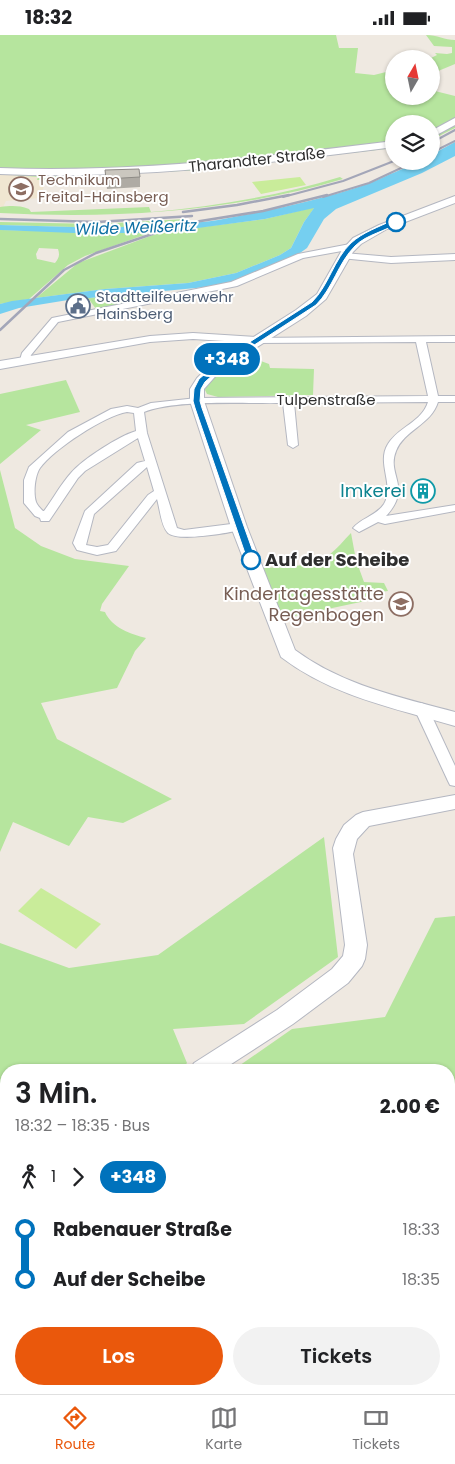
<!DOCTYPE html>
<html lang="de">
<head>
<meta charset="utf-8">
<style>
  body { margin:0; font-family:Poppins,sans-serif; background:#f2f2f2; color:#202124; height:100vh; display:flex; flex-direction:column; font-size:19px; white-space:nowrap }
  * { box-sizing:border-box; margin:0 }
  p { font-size:16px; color:#757577 }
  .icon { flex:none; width:28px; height:28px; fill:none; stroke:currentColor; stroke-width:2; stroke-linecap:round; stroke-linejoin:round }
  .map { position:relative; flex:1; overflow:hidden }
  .side { position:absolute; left:0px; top:1029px; width:455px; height:331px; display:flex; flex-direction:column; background:#fff; border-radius:20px 20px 0 0; box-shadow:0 1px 4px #0004 }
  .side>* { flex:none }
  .badge { padding:0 10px; border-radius:16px; font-size:18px; line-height:32px }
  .needle { width:32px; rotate:9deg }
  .buttons { position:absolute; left:385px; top:15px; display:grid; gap:10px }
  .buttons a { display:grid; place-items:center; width:55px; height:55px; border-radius:50%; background:#fff; box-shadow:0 1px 4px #0004; font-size:25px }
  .map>.badge { position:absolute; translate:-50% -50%; box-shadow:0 0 0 2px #fff }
  .legs { display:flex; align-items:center; gap:8px; height:55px; padding:0 15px; font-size:16px }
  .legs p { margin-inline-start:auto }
  .head { display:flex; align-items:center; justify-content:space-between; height:85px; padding:0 15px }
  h1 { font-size:28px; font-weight:600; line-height:38px }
  .button { display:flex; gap:10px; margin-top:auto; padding:10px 15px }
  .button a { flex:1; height:58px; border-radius:30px; background:#ea580c; color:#fff; font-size:20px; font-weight:600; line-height:58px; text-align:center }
  .button a+a { background:#f2f2f2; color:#202124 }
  ul { padding:0 15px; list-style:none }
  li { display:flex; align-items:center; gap:18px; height:50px; font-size:19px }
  li i { display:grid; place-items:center; width:8px; height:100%; margin:0 6px; background:currentColor }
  li i::after { content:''; width:12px; height:12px; margin:-6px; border:4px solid; border-radius:50%; background:#fff }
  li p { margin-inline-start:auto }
  li:first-child i { background:linear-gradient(#0000 50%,currentColor 0) }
  li:last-child i { background:linear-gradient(currentColor 50%,#0000 0) }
  .status { display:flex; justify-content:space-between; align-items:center; height:35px; padding:0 25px; background:#fff; direction:ltr }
  .status svg { height:14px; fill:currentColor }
  .tab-bar { display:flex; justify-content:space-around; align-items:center; height:70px; border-top:1px solid #e0e0e0; background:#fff; font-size:14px; color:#757577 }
  .tab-bar a { display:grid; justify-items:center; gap:2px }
  .tab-bar .active { color:#ea580c }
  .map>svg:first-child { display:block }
  .education { fill:#f0e6d1 }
  .green { fill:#b6e59e; fill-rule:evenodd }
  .pitch { fill:#c9ec9a }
  .water { fill:#75cff0 }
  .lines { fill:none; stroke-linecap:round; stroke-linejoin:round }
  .minor-casing { stroke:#b4b7c1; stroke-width:2 }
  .tertiary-casing { stroke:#b4b7c1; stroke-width:2 }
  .secondary-casing { stroke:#b4b7c1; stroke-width:2 }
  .minor { fill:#fff; fill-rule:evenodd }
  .tertiary { fill:#fff; fill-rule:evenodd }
  .secondary { fill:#fff; fill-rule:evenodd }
  .rail-far1 { stroke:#a3a6b8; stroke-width:2 }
  .rail { stroke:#a3a6b8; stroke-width:2.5 }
  .wall { fill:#afaba4 }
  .building { fill:#cbc7bf; stroke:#8e8b86 }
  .line-1 { fill:#0072bc; stroke:#fff }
  .stop-1-dot { fill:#fff; stroke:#0072bc; stroke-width:2.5 }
  .labels { text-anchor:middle; stroke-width:4; stroke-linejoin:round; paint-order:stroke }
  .far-street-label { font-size:15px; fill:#2e2e2e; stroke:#fff }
  .far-education-label { font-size:15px; fill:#785e54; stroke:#fff; text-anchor:start }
  .far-service-label { font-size:15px; fill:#4e5e75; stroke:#fff; text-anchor:start }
  .far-water-label { font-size:16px; font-style:italic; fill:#0d6fa3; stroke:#fff }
  .culture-label { font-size:18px; fill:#0d838f; stroke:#fff; text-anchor:end }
  .stop-label { font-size:18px; font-weight:bold; fill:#2e2e2e; stroke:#fff; text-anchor:start }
  .education-label { font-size:18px; fill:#785e54; stroke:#fff; text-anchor:end }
</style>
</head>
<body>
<div class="status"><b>18:32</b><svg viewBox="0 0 49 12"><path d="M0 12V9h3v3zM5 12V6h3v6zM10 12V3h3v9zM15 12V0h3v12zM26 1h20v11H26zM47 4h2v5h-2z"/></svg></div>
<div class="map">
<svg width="455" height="1359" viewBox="0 0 455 1359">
  <rect width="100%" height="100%" fill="#efe9e1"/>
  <path class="education" d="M 0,139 L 39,142 L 37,145 L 46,145 L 40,163 L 6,166 L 3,172 L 0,172 Z"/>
  <g class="green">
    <path d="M 0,0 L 336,0 L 339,13 L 358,13 L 355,38 L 374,40 L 394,35 L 394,61 L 431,61 L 431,55 L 455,61 L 455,93 L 431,105 L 431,89 L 394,89 L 394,113 L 203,135 L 47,142 L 46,145 L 37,145 L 38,142 L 0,139 Z"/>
    <path d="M 426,0 C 437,0 445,5 455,5 L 455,29 L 431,39 L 431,24 L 429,24 L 437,20 L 435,18 L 447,19 L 452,18 L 452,12 L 434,11 Z"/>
    <path d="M 340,142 L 343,144 C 231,177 116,184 0,178 L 0,172 C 10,171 18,170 29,174 L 31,177 L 149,172 L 151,177 C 216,171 278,161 340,142 Z"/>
    <path d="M 315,172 L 304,187 L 291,213 L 280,220 L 236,238 L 188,248 L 105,254 L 36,263 L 78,228 L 161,197 L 265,184 Z"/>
    <path d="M 187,184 L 190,187 L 110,193 L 0,190 L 0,187 L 97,189 Z"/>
    <path d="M 0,195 L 150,198 L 85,221 L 68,230 L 29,264 L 0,269 ZM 39,213 L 58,214 C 60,220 59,223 55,228 L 37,224 L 36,219 Z"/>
    <path d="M 124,260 L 130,268 L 96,274 L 88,263 Z"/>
    <path d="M 244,320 L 269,329 L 270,333 L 314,334 L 313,360 L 218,362 L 207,359 L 205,355 C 209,338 230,329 244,320 Z"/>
    <path d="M 66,345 L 80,377 L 26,390 L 41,395 L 0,429 L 0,359 Z"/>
    <path d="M 0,435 L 15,493 L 41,511 L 75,524 L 129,531 L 102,569 L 100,576 L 105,577 C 112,593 131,599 146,603 L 135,616 L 117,653 L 41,668 L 57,704 L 172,764 L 123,788 L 88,782 L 69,811 L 13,787 L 0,817 Z"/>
    <path d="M 351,498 L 356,525 L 364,547 L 384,548 L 388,556 L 367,559 L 370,565 L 290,582 L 277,577 L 261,533 C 283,532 309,533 329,520 C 337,514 344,505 351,498 Z"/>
    <path d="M 324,802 L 338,922 L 244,989 L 173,994 L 187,1028 L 181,1035 L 6,1035 L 6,1313 L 0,1316 L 0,908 L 69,933 L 158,920 Z"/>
    <path d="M 455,881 L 455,1359 L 258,1359 L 260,1354 L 449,1354 L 449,1035 L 233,1035 L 292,994 L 385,982 L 435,883 Z"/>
  </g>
  <g class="pitch">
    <path d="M 300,142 L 306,150 L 261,159 L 252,147 Z"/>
    <path d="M 41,853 L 101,889 L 76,914 L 18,876 Z"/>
  </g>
  <path class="water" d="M 455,107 L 455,121 L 422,138 L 336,174 L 324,184 L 307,213 L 300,218 L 244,244 L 217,251 L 68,265 L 19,273 L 0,279 L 0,269 L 12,266 L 105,254 L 188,248 L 236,238 L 280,220 L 291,213 L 304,187 L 314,173 L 265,184 L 153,199 L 150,198 L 74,198 L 0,195 L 0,190 L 110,193 L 184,187 C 202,189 224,184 244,180 C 285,172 327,163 367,149 C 384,143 415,126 431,126 L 431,120 Z"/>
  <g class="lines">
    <g class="minor-casing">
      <g id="minor">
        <path d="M 350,209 L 353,210 L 353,214 L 303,223 L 237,251 L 58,287 L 31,320 L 29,327 L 21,327 L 20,325 L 22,318 L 52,283 L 231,247 L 298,219 Z"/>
        <path d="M 344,218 L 391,222 L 455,219 L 455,225 L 391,228 L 341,223 L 340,221 Z"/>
        <path d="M 455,301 L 455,307 L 426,307 L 438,361 L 455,361 L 455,367 L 438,367 C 431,390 404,395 396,416 C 386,440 413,452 386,481 L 455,470 L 455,476 L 385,489 L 378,487 L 359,497 L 353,493 C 361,483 376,481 384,469 C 395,450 376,428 388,409 C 398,392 422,387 428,367 L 294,368 L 298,410 L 293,413 L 288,410 L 283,368 C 246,369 177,364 144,377 L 147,398 L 177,493 L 184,495 L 239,488 L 245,492 L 243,494 C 230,498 178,507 168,498 C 161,491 160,474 157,464 L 116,516 L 97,520 L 77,515 L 73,508 L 85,476 L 137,428 L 145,426 L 138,403 L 85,436 L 78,443 L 49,486 L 41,486 L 40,483 L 35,481 L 24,468 L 24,445 L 29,432 L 68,397 L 111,374 L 127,371 L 138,373 L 151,368 L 197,363 L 428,361 L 416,307 L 257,308 L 254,307 L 254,303 ZM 127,377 L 134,378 L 136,396 C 119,401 83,424 71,438 C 61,449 53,464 44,476 L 43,476 C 41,474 37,470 36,467 C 33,458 35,440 40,433 C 54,414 104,381 127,377 ZM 147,432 L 154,456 L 148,460 L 108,510 L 97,512 L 86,510 L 94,479 Z"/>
        <path d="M 421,668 L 426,670 L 428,673 L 455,731 L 455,751 L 450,750 L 448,746 L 414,673 L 416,670 Z"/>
      </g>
    </g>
    <g class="tertiary-casing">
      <path id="tertiary" d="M 193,298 L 257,302 L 263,305 L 257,308 L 193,304 L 150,307 L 0,334 L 0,326 L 150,301 Z"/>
    </g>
    <g class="secondary-casing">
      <g id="secondary">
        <path d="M 455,83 L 455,90 L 431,103 L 431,96 Z"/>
        <path d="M 394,106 L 394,112 C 262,129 133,145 0,139 L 0,133 C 133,138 262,122 394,106 Z"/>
        <path d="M 455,161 L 455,168 L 387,194 L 361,209 L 353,217 L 326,264 L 306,281 L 221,335 L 204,354 L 204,366 L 247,492 L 295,615 C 342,650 399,662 455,677 L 455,691 C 394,673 332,661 281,622 L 231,492 L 190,366 L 190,354 L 197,343 L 211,329 L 296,275 L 317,259 L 342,215 L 353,203 L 379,190 Z"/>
        <path d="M 455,760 L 455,774 L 369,791 L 357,804 L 353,819 L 367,910 L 365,924 L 362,931 L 348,948 L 293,989 L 222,1035 L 190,1035 L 194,1028 L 277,975 L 332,934 L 343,921 L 345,910 L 333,813 L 336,804 L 344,790 L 356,780 L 363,777 Z"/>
        <path d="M 6,1317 L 6,1346 L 0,1348 L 0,1319 Z"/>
      </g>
    </g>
    <use href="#minor" class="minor"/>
    <use href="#tertiary" class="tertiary"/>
    <use href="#secondary" class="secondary"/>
    <g class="rail-far1">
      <path d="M 431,108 L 455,95"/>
      <path d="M 431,118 L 455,106"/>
      <path d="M 283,162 L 343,146 L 394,126"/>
      <path d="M 323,162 L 369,148 L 416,126"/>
    </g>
    <g class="rail">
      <path d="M 183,177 L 237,170 L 289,160"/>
      <path d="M 0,184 L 97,187 L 192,181"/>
      <path d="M 0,295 L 64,235 L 96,218 L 182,189 L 263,176 L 327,160"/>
    </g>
  </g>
  <path class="wall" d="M 105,135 L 140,142 L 140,152 L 107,154 Z"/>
  <path class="building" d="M 139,134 L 140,142 L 106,144 L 105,135 Z"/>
  <path class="line-1" d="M 393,185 L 399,187 C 385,197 367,199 355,211 C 338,228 333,253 316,270 L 225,329 L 205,347 L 201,354 L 200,366 L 202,373 L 256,525 L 248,527 L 195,373 L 193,366 L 194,354 L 199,344 L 220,326 L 312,267 C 329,250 334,224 351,208 C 363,197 379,192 393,185 Z"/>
  <defs>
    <g id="university-ring" transform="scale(1.25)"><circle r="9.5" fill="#fff" stroke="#8d6e63" stroke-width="1.5"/><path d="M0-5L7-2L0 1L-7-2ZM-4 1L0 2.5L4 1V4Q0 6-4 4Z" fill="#8d6e63"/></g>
    <g id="civic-ring" transform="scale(1.25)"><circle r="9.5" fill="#fff" stroke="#5c6f8a" stroke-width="1.5"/><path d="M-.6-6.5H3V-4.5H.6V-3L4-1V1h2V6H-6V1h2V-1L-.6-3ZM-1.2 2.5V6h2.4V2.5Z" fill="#5c6f8a"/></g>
    <g id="building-ring" transform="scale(1.25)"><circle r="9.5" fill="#fff" stroke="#0f9aa8" stroke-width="1.5"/><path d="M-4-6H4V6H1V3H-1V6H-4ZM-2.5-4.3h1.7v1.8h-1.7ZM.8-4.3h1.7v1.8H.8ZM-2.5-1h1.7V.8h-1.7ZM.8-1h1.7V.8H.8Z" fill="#0f9aa8"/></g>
    <g id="school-ring" transform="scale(1.25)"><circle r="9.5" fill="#fff" stroke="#8d6e63" stroke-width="1.5"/><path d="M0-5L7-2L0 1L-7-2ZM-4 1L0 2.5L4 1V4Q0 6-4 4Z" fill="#8d6e63"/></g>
  </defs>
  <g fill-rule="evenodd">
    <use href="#university-ring" x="21" y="154"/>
    <use href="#civic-ring" x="78" y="271"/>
    <use href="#building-ring" x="423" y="456"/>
    <use href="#school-ring" x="401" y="569"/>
  </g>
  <g class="stop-1-dot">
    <circle cx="396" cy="187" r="9"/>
    <circle cx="251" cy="525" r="9"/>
  </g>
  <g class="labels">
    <g class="far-street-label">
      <text transform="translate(257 125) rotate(-6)" y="5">Tharandter Straße</text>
      <text x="326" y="370">Tulpenstraße</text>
    </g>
    <g class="far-education-label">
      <text x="38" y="150">Technikum<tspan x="38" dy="17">Freital-Hainsberg</tspan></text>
    </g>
    <g class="far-service-label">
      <text x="96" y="267">Stadtteilfeuerwehr<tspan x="96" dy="17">Hainsberg</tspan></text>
    </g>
    <g class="far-water-label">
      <text transform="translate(136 192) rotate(-2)" y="6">Wilde Weißeritz</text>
    </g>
    <g class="culture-label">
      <text x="406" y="462">Imkerei</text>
    </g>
    <g class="stop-label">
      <text x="265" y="531">Auf der Scheibe</text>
    </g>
    <g class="education-label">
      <text x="384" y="565">Kindertagesstätte<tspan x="384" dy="21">Regenbogen</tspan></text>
    </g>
  </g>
</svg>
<div class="buttons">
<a><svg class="needle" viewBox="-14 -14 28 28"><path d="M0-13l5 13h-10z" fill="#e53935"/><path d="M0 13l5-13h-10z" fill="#757577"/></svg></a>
<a><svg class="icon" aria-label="layers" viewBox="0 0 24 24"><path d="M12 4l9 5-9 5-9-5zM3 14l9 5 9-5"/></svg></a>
</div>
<b class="badge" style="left:227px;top:324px;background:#0072bc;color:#fff">+348</b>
<section class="side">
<div class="head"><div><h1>3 Min.</h1><p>18:32 – 18:35 · Bus</p></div><b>2.00 €</b></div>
<div class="legs"><svg class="icon" aria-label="walk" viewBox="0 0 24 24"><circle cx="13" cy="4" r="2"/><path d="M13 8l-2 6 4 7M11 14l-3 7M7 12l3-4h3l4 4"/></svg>1<svg class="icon" aria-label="forward" viewBox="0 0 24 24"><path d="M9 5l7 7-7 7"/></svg><b class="badge" style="background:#0072bc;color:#fff">+348</b></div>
<ul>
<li><i style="color:#0072bc"></i><b>Rabenauer Straße</b><p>18:33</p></li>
<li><i style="color:#0072bc"></i><b>Auf der Scheibe</b><p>18:35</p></li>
</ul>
<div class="button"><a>Los</a><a>Tickets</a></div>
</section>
</div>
<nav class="tab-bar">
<a class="active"><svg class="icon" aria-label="directions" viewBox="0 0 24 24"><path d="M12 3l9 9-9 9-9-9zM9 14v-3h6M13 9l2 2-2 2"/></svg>Route</a>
<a><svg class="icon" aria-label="map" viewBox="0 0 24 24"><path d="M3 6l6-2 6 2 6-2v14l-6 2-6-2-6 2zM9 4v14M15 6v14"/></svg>Karte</a>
<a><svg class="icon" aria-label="tickets" viewBox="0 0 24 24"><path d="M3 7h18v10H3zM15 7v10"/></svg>Tickets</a>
</nav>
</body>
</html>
